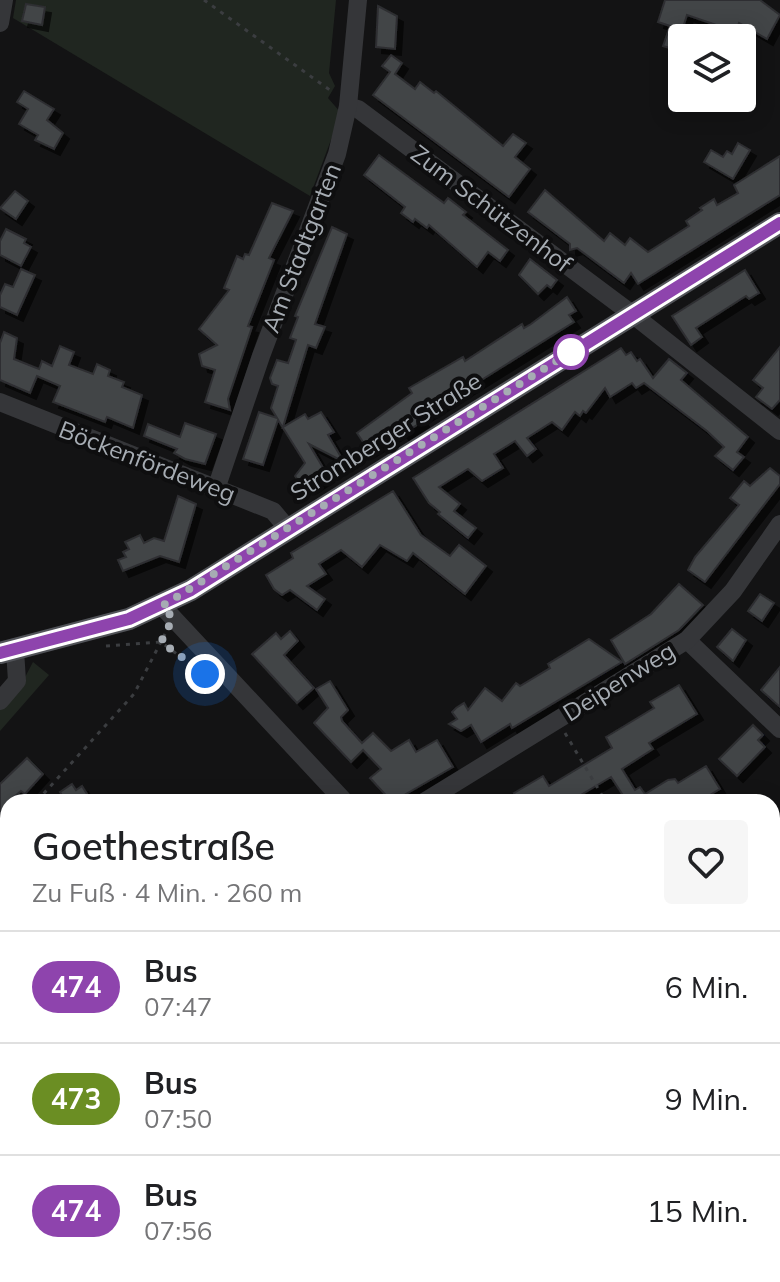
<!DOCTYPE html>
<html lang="de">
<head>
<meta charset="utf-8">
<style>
  body { margin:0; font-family:Mulish,sans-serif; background:#f6f6f6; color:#202124; height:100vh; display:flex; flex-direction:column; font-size:30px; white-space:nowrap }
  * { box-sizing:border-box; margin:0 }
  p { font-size:26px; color:#757577 }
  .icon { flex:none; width:44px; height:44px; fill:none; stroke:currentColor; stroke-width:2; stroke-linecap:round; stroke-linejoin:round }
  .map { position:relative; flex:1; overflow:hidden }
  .details { position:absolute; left:0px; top:794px; width:780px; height:488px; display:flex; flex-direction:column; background:#fff; border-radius:24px 24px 0 0; box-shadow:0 4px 20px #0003 }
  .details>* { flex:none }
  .badge { padding:0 16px; border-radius:26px; font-size:28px; line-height:52px }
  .fabs { position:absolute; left:668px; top:24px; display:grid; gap:16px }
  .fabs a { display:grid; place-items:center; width:88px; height:88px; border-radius:8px; background:#fff; box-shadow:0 4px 20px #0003; font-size:40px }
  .you { position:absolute; width:40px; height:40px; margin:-20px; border:6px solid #fff; border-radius:50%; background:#1a73e8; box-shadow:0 0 0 12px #1a73e833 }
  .map>.badge { position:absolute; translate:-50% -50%; box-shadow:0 0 0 4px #fff }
  .round { display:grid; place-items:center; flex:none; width:84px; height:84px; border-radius:8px; background:#f6f6f6 }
  .headline { display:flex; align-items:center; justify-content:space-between; height:136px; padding:0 32px }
  h1 { font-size:38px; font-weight:600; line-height:60px }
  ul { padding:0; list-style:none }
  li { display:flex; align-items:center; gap:24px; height:112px; padding:0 32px; border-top:2px solid #e0e0e0 }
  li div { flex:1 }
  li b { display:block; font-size:30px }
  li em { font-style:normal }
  li .badge { min-width:88px; font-weight:700; text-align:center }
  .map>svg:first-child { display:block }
  .green { fill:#202620 }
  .building { fill:#424447; stroke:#2d2e30; stroke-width:2; filter:url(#shadow) }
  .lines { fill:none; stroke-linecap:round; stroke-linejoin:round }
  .path { stroke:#3b3d40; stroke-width:3; stroke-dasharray:4 6; stroke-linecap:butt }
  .minor { stroke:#353639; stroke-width:18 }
  .major { stroke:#515358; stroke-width:22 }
  .line-casing { stroke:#fff; stroke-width:18 }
  .line { stroke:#8e44ad; stroke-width:12 }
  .walk { stroke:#a6acb3; stroke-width:8; stroke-dasharray:0 14.4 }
  .stop-dot { fill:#fff; stroke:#8e44ad; stroke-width:4 }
  .labels { text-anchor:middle; stroke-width:8; stroke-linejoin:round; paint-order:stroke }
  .street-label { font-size:24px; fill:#a6acb3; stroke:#0e0e0f }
</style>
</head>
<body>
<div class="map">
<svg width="780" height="1282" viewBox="0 0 780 1282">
  <defs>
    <filter id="shadow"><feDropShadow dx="6" dy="6" stdDeviation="0" flood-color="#0009"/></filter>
  </defs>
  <rect width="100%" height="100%" fill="#131314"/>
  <g class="green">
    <path d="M 16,0 L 336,0 L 329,73 L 335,86 L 328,98 L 341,113 L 310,196 L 13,18 Z"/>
    <path d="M 33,662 L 49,675 L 0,731 L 0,709 L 22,683 Z"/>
  </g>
  <g class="building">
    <path d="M 665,0 L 760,0 L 780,15 L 767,39 L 739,23 L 736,33 L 730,34 L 715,29 L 716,25 L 687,15 L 676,50 L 663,46 L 670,26 L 658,22 Z"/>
    <path d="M 26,4 L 45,7 L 42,25 L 22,21 Z"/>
    <path d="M 378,6 L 397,16 L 395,49 L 376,47 Z"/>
    <path d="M 391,55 L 402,63 L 395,74 L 415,89 L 420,82 L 434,93 L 436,91 L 503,146 L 513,134 L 526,143 L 515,157 L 530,169 L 509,197 L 373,95 L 390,72 L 382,66 Z"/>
    <path d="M 24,91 L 54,109 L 47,120 L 63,133 L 54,149 L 35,140 L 38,135 L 19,124 L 28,109 L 17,102 Z"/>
    <path d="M 738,143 L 750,150 L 733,179 L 704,162 L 711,150 L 723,157 L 727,151 L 732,154 Z"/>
    <path d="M 379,155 L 444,203 L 448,198 L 466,212 L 463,215 L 508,250 L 500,261 L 488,252 L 477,267 L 429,225 L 427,228 L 415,219 L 413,222 L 401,213 L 405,207 L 364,175 Z"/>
    <path d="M 780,156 L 780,195 L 638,284 L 631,273 L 624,283 L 577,248 L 570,250 L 570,244 L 528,212 L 545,190 L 604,241 L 610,233 L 625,245 L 630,238 L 648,252 L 689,226 L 686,221 L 702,210 L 700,208 L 714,199 L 717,205 L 738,193 L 734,185 Z"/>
    <path d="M 15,191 L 28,201 L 16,219 L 0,208 Z"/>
    <path d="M 272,203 L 293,211 L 269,258 L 274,260 L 248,326 L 252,327 L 228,399 L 230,410 L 205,402 L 215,370 L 202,366 L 199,354 L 217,345 L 199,329 L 229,290 L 224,288 L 237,256 L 243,259 L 245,254 L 249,255 Z"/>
    <path d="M 332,227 L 347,234 L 315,324 L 325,327 L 316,348 L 308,345 L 283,427 L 305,414 L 308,419 L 321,412 L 334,432 L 328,435 L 344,462 L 309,444 L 328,476 L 311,487 L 308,482 L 302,486 L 295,476 L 305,463 L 278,420 L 263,465 L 243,459 L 259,412 L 277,418 L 271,408 L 278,386 L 272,384 L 270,378 L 277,360 L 288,363 L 296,340 L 290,338 L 298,317 L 295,316 Z"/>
    <path d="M 6,229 L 26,239 L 24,243 L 31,247 L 21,266 L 0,255 L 0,241 Z"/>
    <path d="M 530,259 L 557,280 L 551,288 L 547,285 L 538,294 L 519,275 Z"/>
    <path d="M 21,269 L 35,275 L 17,315 L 0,307 L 0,295 L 5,284 L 13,287 Z"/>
    <path d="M 745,270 L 759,293 L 749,299 L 746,296 L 696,328 L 702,337 L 691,345 L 672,316 Z"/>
    <path d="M 567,297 L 576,311 L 569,315 L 574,322 L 421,418 L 423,421 L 403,434 L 401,431 L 369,451 L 357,433 L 412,393 L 409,388 L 463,357 L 465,361 L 522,324 L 524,328 L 531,324 Z"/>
    <path d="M 4,332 L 17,338 L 14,359 L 39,369 L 42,361 L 52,366 L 60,346 L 74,352 L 69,365 L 93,374 L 97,364 L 110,370 L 108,376 L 124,382 L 122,387 L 142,395 L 133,428 L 107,417 L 105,422 L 53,402 L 60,386 L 37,376 L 30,393 L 0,380 L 0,343 Z"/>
    <path d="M 780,347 L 780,400 L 772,409 L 756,397 L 763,388 L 753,380 Z"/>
    <path d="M 621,348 L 626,355 L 631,352 L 637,361 L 640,359 L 653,378 L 669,359 L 687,373 L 681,380 L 748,437 L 737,452 L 744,457 L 733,470 L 715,456 L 724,447 L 707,431 L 644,383 L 636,388 L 632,383 L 610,397 L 605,388 L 586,413 L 583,411 L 580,416 L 575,412 L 562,430 L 552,422 L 527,438 L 536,449 L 527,456 L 515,441 L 494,454 L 503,468 L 482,481 L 468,469 L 439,487 L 460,504 L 454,511 L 476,528 L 468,538 L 438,514 L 440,512 L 429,503 L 413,478 Z"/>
    <path d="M 185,423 L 216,434 L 205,464 L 185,459 L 174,453 L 177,449 L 144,436 L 148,424 L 180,437 Z"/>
    <path d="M 770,468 L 780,476 L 780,484 L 705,582 L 688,570 L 695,557 L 739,505 L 730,498 L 744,481 L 750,486 Z"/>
    <path d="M 393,491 L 421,535 L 450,556 L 459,545 L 486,566 L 465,594 L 413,553 L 407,561 L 380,545 L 362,567 L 341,550 L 319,564 L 326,574 L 307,586 L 325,599 L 317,610 L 290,590 L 282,595 L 274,589 L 266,575 L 293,558 L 291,553 Z"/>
    <path d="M 178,496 L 196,504 L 179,562 L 160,556 L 123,571 L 118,560 L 126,557 L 123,552 L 129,549 L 125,542 L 140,535 L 144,543 L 154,538 L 164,541 Z"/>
    <path d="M 679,584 L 703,605 L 679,630 L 625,664 L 611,640 L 651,614 Z"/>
    <path d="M 760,594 L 774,603 L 762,621 L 748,611 Z"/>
    <path d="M 732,629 L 746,640 L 733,661 L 717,647 Z"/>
    <path d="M 290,631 L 298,641 L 284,655 L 314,688 L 297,703 L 252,654 L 276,633 L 281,639 Z"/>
    <path d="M 589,639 L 622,662 L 512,728 L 510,724 L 481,742 L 471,725 L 461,731 L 449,724 L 457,719 L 452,712 L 456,708 L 464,703 L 468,710 L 485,688 L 502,701 L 516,683 L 520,686 L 550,668 L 548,664 Z"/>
    <path d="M 780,667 L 780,707 L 761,690 Z"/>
    <path d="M 330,681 L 348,710 L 341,717 L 342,721 L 362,743 L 373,733 L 391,751 L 409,740 L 416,752 L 437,740 L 453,767 L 392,802 L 370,778 L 381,769 L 363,750 L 351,762 L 314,723 L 328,708 L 316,689 Z"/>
    <path d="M 679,685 L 697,714 L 649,743 L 653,749 L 622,769 L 635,790 L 640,787 L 645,794 L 668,780 L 675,779 L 678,783 L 706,766 L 720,789 L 698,802 L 615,802 L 624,797 L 611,777 L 569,802 L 519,802 L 514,793 L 543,776 L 549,786 L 612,748 L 606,737 L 654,708 L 650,702 Z"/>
    <path d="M 753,725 L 763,735 L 758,740 L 765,747 L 737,776 L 719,759 Z"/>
    <path d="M 27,758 L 43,774 L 25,794 L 21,791 L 8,802 L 0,815 L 0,784 Z"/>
    <path d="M 72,784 L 76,790 L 82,786 L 92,802 L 55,802 L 63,797 L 60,792 Z"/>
  </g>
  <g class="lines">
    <g class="path">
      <path d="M 204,0 L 334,93"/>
      <path d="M 106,646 L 161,642 L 194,667"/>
      <path d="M 565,733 L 606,802"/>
      <path d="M 37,801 L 134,694 L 165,634"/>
      <path d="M 772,929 L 780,922"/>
    </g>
    <g class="minor">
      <path d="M 0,23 L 4,0"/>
      <path d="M 348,106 L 358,109 L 632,314 L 780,431"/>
      <path d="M 0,402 L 273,511 L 288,529"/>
      <path d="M 216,489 L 261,356 L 337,154 L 348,106 L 358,0"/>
      <path d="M 162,606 L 345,802"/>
      <path d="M 687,640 L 780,729"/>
      <path d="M 0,701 L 17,681 L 15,650"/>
      <path d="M 424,802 L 687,640 L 733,591 L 780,524"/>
      <path d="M 772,1045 L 780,1054"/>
      <path d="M 674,1274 L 680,1282"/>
      <path d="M 352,1282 L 358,1274"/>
      <path d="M 375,1282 L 382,1274"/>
      <path d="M 573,1282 L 580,1274"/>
    </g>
    <path class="major" d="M 0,653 L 129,619 L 191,590 L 780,223"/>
  </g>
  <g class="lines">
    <g class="line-casing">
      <path id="line" d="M 0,653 L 129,619 L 191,590 L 780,223"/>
    </g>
    <use href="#line" class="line"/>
    <path class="walk" d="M 205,674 L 161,642 L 173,618 L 162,606 L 571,352"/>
  </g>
  <circle class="stop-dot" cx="571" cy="352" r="16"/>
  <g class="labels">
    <g class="street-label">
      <text transform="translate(491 209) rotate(37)" y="8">Zum Schützenhof</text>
      <text transform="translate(302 248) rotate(-69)" y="8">Am Stadtgarten</text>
      <text transform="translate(386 437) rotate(-32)" y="8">Stromberger Straße</text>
      <text transform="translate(147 462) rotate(21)" y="8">Böckenfördeweg</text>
      <text transform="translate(619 682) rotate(-32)" y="8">Deipenweg</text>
    </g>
  </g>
</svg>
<div class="fabs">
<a><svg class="icon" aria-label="layers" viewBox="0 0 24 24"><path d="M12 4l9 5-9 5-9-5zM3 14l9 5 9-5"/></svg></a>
</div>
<div class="you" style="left:205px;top:674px"></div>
<section class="details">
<div class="headline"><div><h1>Goethestraße</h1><p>Zu Fuß · 4 Min. · 260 m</p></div><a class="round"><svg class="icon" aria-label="heart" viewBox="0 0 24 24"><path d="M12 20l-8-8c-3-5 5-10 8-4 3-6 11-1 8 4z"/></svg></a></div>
<ul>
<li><span class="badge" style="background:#8e44ad;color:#fff">474</span><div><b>Bus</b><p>07:47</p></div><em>6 Min.</em></li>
<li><span class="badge" style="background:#6b8e23;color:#fff">473</span><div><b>Bus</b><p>07:50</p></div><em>9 Min.</em></li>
<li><span class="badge" style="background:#8e44ad;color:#fff">474</span><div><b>Bus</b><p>07:56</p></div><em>15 Min.</em></li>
</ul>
</section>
</div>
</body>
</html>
